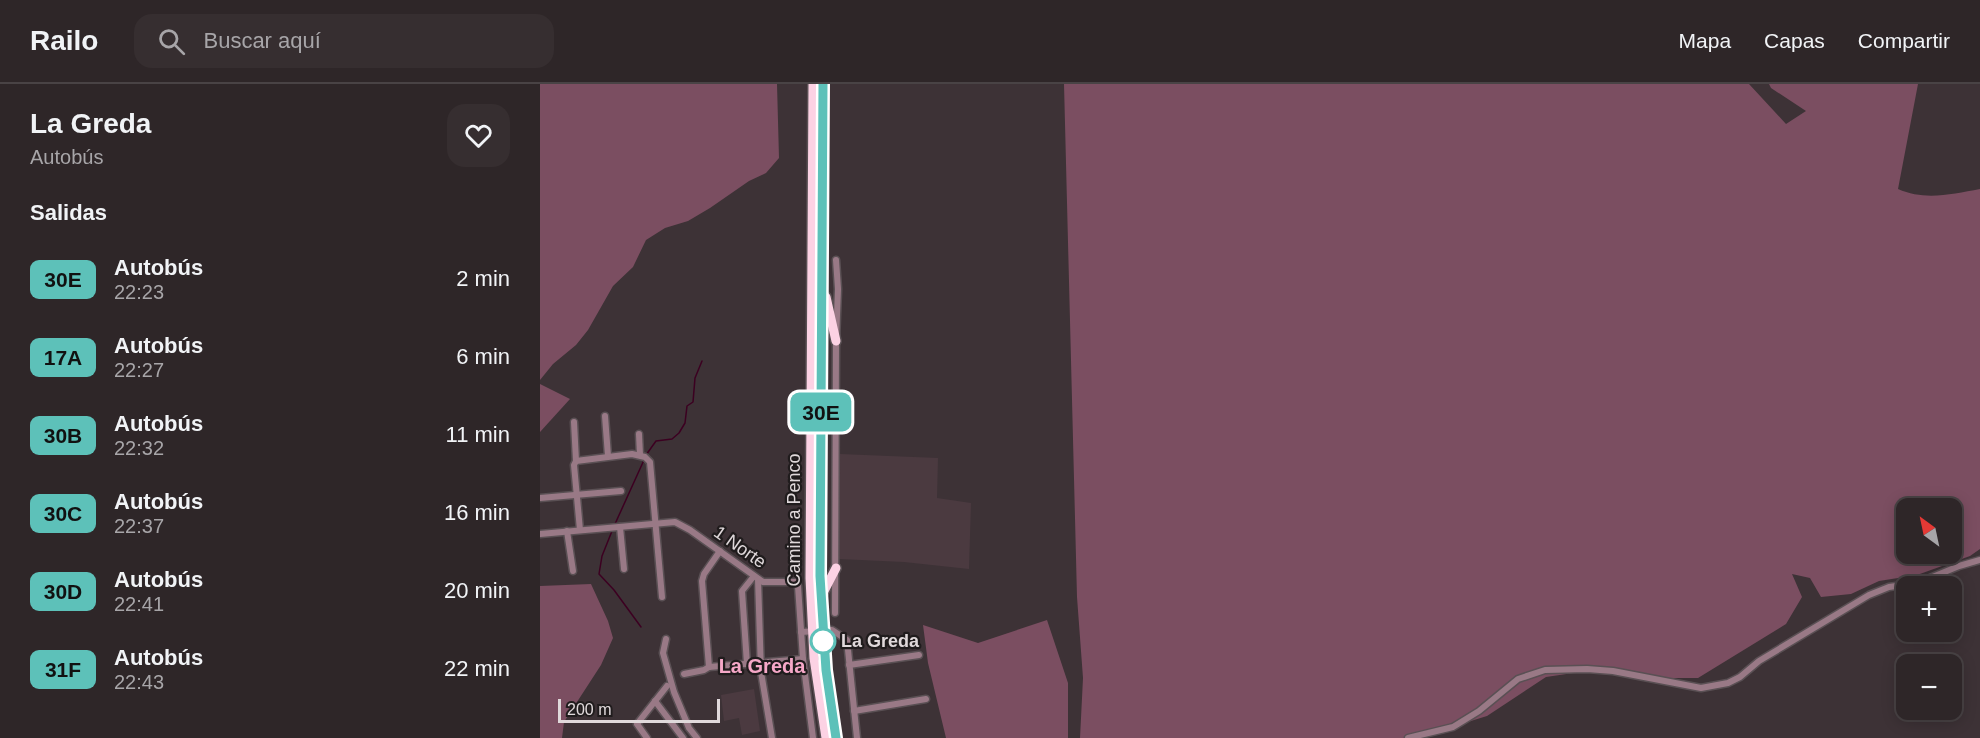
<!DOCTYPE html>
<html lang="es">
<head>
<meta charset="utf-8">
<style>
  body { margin:0; font-family:Arial,sans-serif; background:#362e30; color:#f1f3f6; height:100vh; display:flex; flex-direction:column; font-size:22px; white-space:nowrap }
  * { box-sizing:border-box; margin:0 }
  p { font-size:20px; color:#a7a5a8 }
  .icon { flex:none; width:33px; height:33px; fill:none; stroke:currentColor; stroke-width:2; stroke-linecap:round; stroke-linejoin:round }
  .map { position:relative; flex:1; overflow:hidden }
  .sheet { display:flex; flex-direction:column; background:#2e2628; width:540px }
  .sheet>* { flex:none }
  .badge { padding:0 12px; border-radius:9px; font-size:21px; line-height:39px }
  .needle { width:39px; rotate:327deg }
  .controls { position:absolute; left:1356px; top:414px; display:grid; gap:12px }
  .controls a { display:grid; place-items:center; width:66px; height:66px; border-radius:12px; background:#2e2628; box-shadow:0 3px 15px #0003,0 0 0 2px #494345; font-size:30px }
  .scale { position:absolute; left:18px; bottom:15px; width:162px; box-sizing:border-box; padding-left:6px; border:3px solid #e0d9db; border-top:0; font-size:16px; line-height:21px; white-space:nowrap; color:#e0d9db; -webkit-text-stroke:4px #201c1d; paint-order:stroke }
  .map>.badge { position:absolute; translate:-50% -50%; box-shadow:0 0 0 3px #fff }
  h2 { padding:0 30px; font-size:22px; line-height:54px }
  .round { display:grid; place-items:center; flex:none; width:63px; height:63px; border-radius:18px; background:#362e30 }
  .head { display:flex; align-items:center; justify-content:space-between; height:102px; padding:0 30px }
  h1 { font-size:28px; font-weight:800; line-height:45px }
  ul { padding:0; list-style:none }
  li { display:flex; align-items:center; gap:18px; height:78px; padding:0 30px }
  li div { flex:1 }
  li b { display:block; font-size:22px }
  li em { font-style:normal }
  li .badge { min-width:66px; font-weight:700; text-align:center }
  header { display:flex; align-items:center; gap:36px; box-sizing:border-box; height:84px; padding:0 30px; background:#2e2628; border-bottom:2px solid #494345 }
  header strong { font-size:28px }
  nav { display:flex; gap:33px; margin-inline-start:auto; font-size:21px }
  .search { width:420px; height:54px; background:#362e30; display:flex; align-items:center; gap:15px; box-sizing:border-box; padding:0 21px; border-radius:18px; color:#a7a5a8; font-size:22px }
  main { display:flex; flex:1; min-height:0 }
  .map>svg:first-child { display:block }
  .built { fill:#4b3a40 }
  .green { fill:#7b4e61; fill-rule:evenodd }
  .lines { fill:none; stroke-linecap:round; stroke-linejoin:round }
  .stream { stroke:#3c0021; stroke-width:1.5 }
  .minor-casing { stroke:#5a5054; stroke-width:9 }
  .trunk-casing { stroke:#5a5054; stroke-width:12 }
  .minor { stroke:#997986; stroke-width:6 }
  .trunk { stroke:#fcd2e4; stroke-width:9 }
  .line-casing { stroke:#fff; stroke-width:14 }
  .line { stroke:#5dc1b9; stroke-width:9 }
  .stop-dot { fill:#fff; stroke:#5dc1b9; stroke-width:3 }
  .labels { text-anchor:middle; stroke-width:4.5; stroke-linejoin:round; paint-order:stroke }
  .street-label { font-size:18px; fill:#e0d9db; stroke:#201c1d }
  .stop-label { font-size:18px; font-weight:bold; fill:#e0d9db; stroke:#201c1d; text-anchor:start }
  .neighbourhood-label { font-size:20px; font-weight:bold; fill:#f6a8c8; stroke:#201c1d }
</style>
</head>
<body>
<header>
<strong>Railo</strong>
<div class="search"><svg class="icon" aria-label="search" viewBox="0 0 24 24"><circle cx="10" cy="10" r="6"/><path d="M15 15l6 6"/></svg>Buscar aquí</div>
<nav><a>Mapa</a><a>Capas</a><a>Compartir</a></nav>
</header>
<main>
<section class="sheet">
<div class="head"><div><h1>La Greda</h1><p>Autobús</p></div><a class="round"><svg class="icon" aria-label="heart" viewBox="0 0 24 24"><path d="M12 20l-8-8c-3-5 5-10 8-4 3-6 11-1 8 4z"/></svg></a></div>
<h2>Salidas</h2>
<ul>
<li><span class="badge" style="background:#5dc1b9;color:#111">30E</span><div><b>Autobús</b><p>22:23</p></div><em>2 min</em></li>
<li><span class="badge" style="background:#5dc1b9;color:#111">17A</span><div><b>Autobús</b><p>22:27</p></div><em>6 min</em></li>
<li><span class="badge" style="background:#5dc1b9;color:#111">30B</span><div><b>Autobús</b><p>22:32</p></div><em>11 min</em></li>
<li><span class="badge" style="background:#5dc1b9;color:#111">30C</span><div><b>Autobús</b><p>22:37</p></div><em>16 min</em></li>
<li><span class="badge" style="background:#5dc1b9;color:#111">30D</span><div><b>Autobús</b><p>22:41</p></div><em>20 min</em></li>
<li><span class="badge" style="background:#5dc1b9;color:#111">31F</span><div><b>Autobús</b><p>22:43</p></div><em>22 min</em></li>
</ul>
</section>
<div class="map">
<svg width="1440" height="654" viewBox="0 0 1440 654">
  <rect width="100%" height="100%" fill="#3d3236"/>
  <g class="built">
    <path d="M 300,370 L 398,374 L 397,414 L 431,419 L 429,485 L 364,478 L 299,475 Z"/>
    <path d="M 214,605 L 220,647 L 202,651 L 199,634 L 184,637 L 181,611 Z"/>
  </g>
  <g class="green">
    <path d="M 0,0 L 237,0 L 239,74 L 226,89 L 209,97 L 170,124 L 148,137 L 125,144 L 106,156 L 93,183 L 73,202 L 48,246 L 36,261 L 13,280 L 0,296 Z"/>
    <path d="M 524,0 L 1209,0 L 1246,40 L 1266,27 L 1231,4 L 1229,0 L 1378,0 L 1358,105 C 1385,117 1412,110 1440,105 L 1440,465 L 1430,472 L 1377,491 L 1339,497 L 1311,510 L 1281,513 L 1270,494 L 1252,490 L 1262,513 L 1246,540 L 1158,594 L 1107,594 L 1040,588 L 1006,593 L 947,632 L 876,654 L 540,654 L 543,594 L 537,513 ZM 1366,424 L 1412,424 L 1412,470 L 1366,470 Z"/>
    <path d="M 0,300 L 30,315 L 0,348 Z"/>
    <path d="M 51,500 L 68,537 L 73,554 L 61,581 L 24,638 L 22,654 L 0,654 L 0,502 Z"/>
    <path d="M 507,536 L 528,599 L 528,654 L 406,654 L 388,579 L 383,541 L 438,559 Z"/>
  </g>
  <g class="lines">
    <g class="stream">
      <path d="M 106,371 L 116,357 L 132,355 L 139,349 L 145,339 L 147,322 L 153,318 L 155,294 L 162,277"/>
      <path d="M 75,440 L 104,376"/>
      <path d="M 72,447 L 62,472 L 59,490 L 74,506 L 101,543"/>
    </g>
    <g class="minor-casing">
      <g id="minor">
        <path d="M 65,332 L 68,372"/>
        <path d="M 34,338 L 36,377 L 34,381 L 40,446"/>
        <path d="M 99,350 L 100,371"/>
        <path d="M 36,377 L 92,370 L 105,373 L 110,378 L 122,513"/>
        <path d="M 0,414 L 81,407"/>
        <path d="M 80,443 L 84,485"/>
        <path d="M 27,447 L 33,487"/>
        <path d="M 0,450 L 135,438 L 150,446 L 223,498 L 255,498 L 258,502 L 263,575 L 273,654"/>
        <path d="M 218,495 L 221,588 L 232,654"/>
        <path d="M 295,529 L 296,257 L 298,205 L 296,176"/>
        <path d="M 261,548 L 292,546 L 307,556 L 317,654"/>
        <path d="M 126,555 L 123,569 L 134,608 L 149,644 L 157,654"/>
        <path d="M 207,580 L 202,507 L 214,492"/>
        <path d="M 309,581 L 379,571"/>
        <path d="M 169,583 L 162,497 L 164,490 L 180,467"/>
        <path d="M 144,590 L 164,586 L 169,583 L 263,575"/>
        <path d="M 115,617 L 143,654"/>
        <path d="M 314,627 L 386,615"/>
        <path d="M 107,654 L 97,640 L 127,602"/>
        <path d="M 868,654 L 913,643 L 939,627 L 978,595 L 1005,586 L 1047,585 L 1073,587 L 1161,604 L 1188,599 L 1200,593 L 1219,577 L 1329,511 L 1349,503 L 1378,499 L 1419,482 L 1440,476"/>
      </g>
    </g>
    <g class="trunk-casing">
      <g id="trunk">
        <path d="M 273,0 L 270,494 L 274,574 L 286,654"/>
        <path d="M 283,0 L 281,513 L 286,586 L 296,654"/>
        <path d="M 286,213 L 296,257"/>
        <path d="M 282,511 L 296,484"/>
      </g>
    </g>
    <use href="#minor" class="minor"/>
    <use href="#trunk" class="trunk"/>
  </g>
  <g class="lines">
    <g class="line-casing">
      <path id="line" d="M 283,0 L 280,492 L 286,586 L 296,654"/>
    </g>
    <use href="#line" class="line"/>
  </g>
  <circle class="stop-dot" cx="283" cy="557" r="12"/>
  <g class="labels">
    <g class="street-label">
      <text transform="translate(254 436) rotate(-90)" y="6">Camino a Penco</text>
      <text transform="translate(200 463) rotate(35)" y="6">1 Norte</text>
    </g>
    <g class="stop-label">
      <text x="301" y="563">La Greda</text>
    </g>
    <g class="neighbourhood-label">
      <text x="222" y="589">La Greda</text>
    </g>
  </g>
</svg>
<div class="controls">
<a><svg class="needle" viewBox="-14 -14 28 28"><path d="M0-13l5 13h-10z" fill="#e53935"/><path d="M0 13l5-13h-10z" fill="#a7a5a8"/></svg></a>
<a>+</a>
<a>−</a>
</div>
<div class="scale">200 m</div>
<b class="badge" style="left:281px;top:328px;background:#5dc1b9;color:#111">30E</b>
</div>
</main>
</body>
</html>
